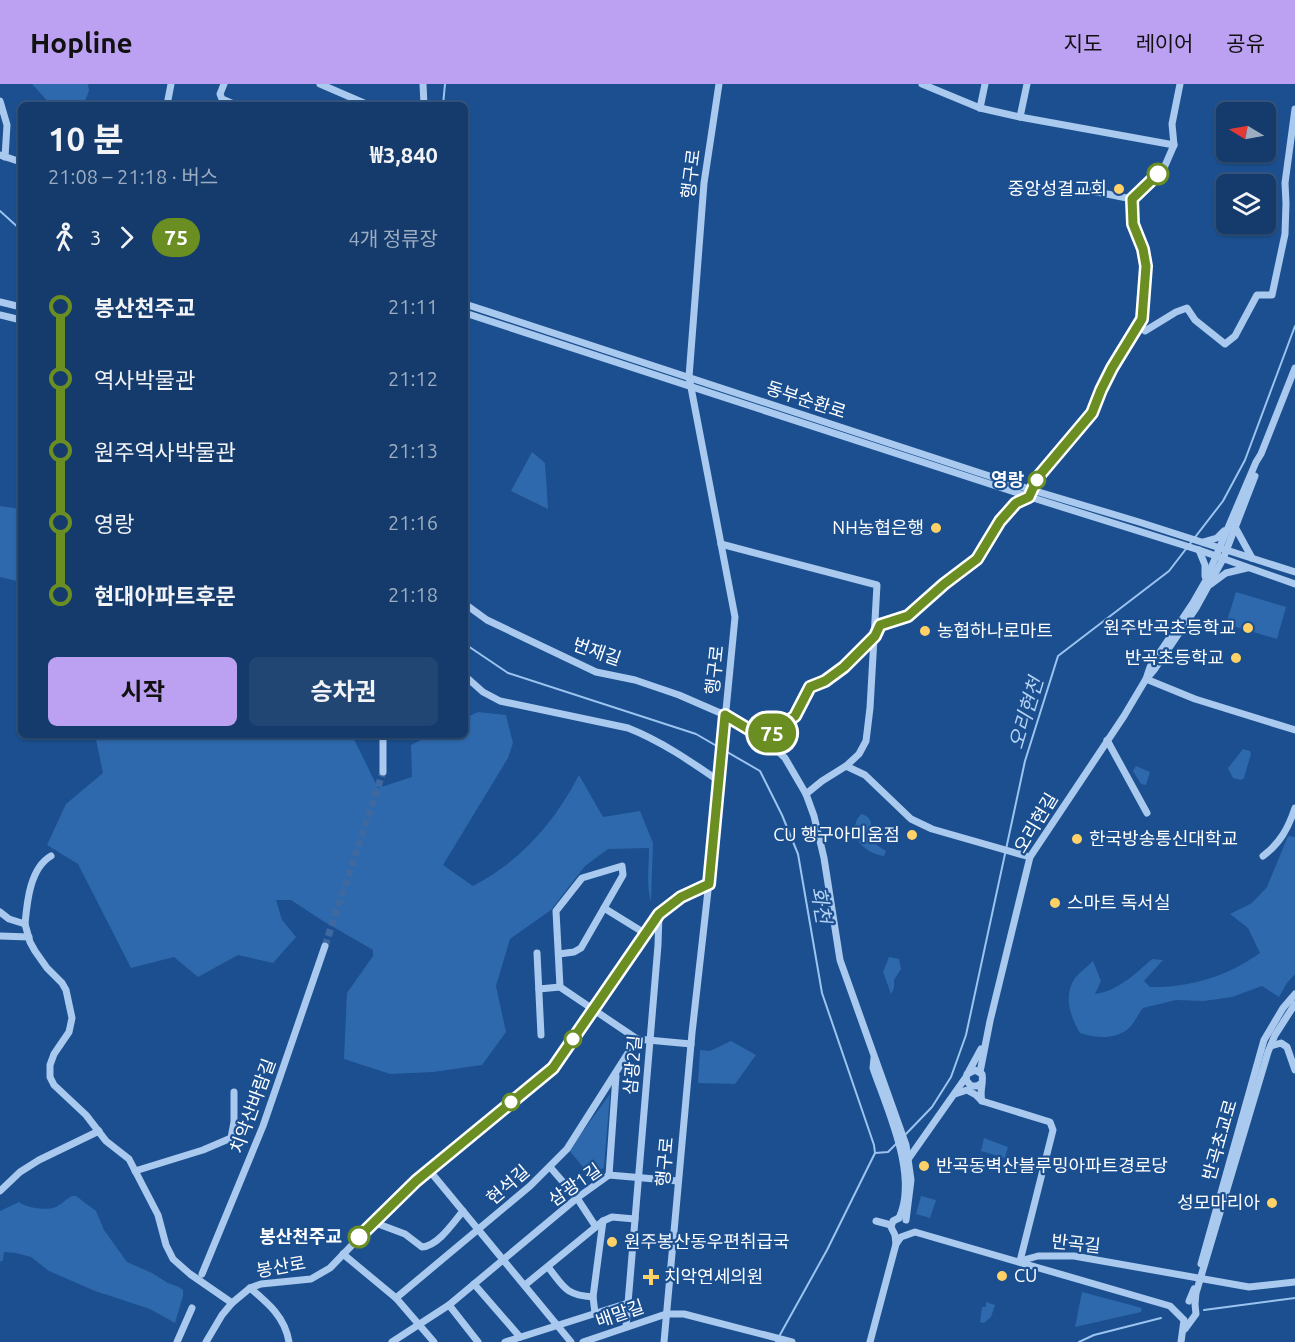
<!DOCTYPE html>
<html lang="ko">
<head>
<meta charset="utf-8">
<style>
  body { margin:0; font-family:Ubuntu,"Noto Sans KR",sans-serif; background:#214673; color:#f1f3f6; height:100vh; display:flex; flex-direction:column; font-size:22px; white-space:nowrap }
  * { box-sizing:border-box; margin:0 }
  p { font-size:20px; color:#9dadc1 }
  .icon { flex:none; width:33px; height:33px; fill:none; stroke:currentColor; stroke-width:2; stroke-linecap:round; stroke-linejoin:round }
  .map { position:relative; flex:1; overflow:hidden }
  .sheet { position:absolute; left:18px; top:18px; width:450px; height:636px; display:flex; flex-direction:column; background:#143b6b; border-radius:9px; box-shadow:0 2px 4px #0004,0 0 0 2px #33557e }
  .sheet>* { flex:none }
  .badge { padding:0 12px; border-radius:20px; font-size:21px; line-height:39px }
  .needle { width:39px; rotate:280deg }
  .buttons { position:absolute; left:1216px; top:18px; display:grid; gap:12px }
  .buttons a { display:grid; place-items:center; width:60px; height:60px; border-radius:9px; background:#143b6b; box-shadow:0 2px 4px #0004,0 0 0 2px #33557e; font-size:30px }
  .map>.badge { position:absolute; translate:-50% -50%; box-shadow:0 0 0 3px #fff }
  .legs { display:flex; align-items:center; gap:9px; height:66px; padding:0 30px; font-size:20px }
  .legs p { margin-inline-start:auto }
  .headline { display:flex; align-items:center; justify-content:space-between; height:102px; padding:0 30px }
  h1 { font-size:33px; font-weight:700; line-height:45px }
  .button { display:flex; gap:12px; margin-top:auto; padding:12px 30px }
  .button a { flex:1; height:69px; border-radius:9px; background:#bca0f2; color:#111; font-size:24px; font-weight:700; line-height:69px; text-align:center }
  .button a+a { background:#214673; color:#f1f3f6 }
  ul { padding:0 30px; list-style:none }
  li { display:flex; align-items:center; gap:21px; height:72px; font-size:22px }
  li i { display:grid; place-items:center; width:9px; height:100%; margin:0 8px; background:currentColor }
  li i::after { content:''; width:15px; height:15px; margin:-8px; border:4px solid; border-radius:50%; background:#143b6b }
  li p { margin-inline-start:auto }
  li:first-child i { background:linear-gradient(#0000 50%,currentColor 0) }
  li:last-child i { background:linear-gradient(currentColor 50%,#0000 0) }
  header { display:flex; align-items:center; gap:36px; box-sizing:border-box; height:84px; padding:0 30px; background:#bca0f2; color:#111 }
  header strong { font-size:28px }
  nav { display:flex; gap:33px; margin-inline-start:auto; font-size:21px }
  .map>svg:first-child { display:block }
  .green { fill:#2e69ad }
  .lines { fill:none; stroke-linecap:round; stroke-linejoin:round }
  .stream { stroke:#9cc4f0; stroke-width:2 }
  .minor-tunnel { stroke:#3d69a0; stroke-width:7; stroke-dasharray:7 3.5; stroke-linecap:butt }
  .minor { stroke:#a9c9ee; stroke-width:7 }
  .line-1-casing { stroke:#fff; stroke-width:14 }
  .line-1 { stroke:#6b8e23; stroke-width:9 }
  .stop-1-dot { fill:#fff; stroke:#6b8e23; stroke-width:3 }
  .poi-dot { fill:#ffd166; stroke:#1b4f8f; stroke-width:2 }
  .labels { text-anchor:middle; stroke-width:4.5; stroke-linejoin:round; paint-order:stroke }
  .street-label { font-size:18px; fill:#fff; stroke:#1b4f8f }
  .poi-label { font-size:18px; fill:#fff; stroke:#1b4f8f; text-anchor:start }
  .stop-label { font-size:18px; font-weight:bold; fill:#fff; stroke:#1b4f8f; text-anchor:end }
  .water-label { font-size:20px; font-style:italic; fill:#b5d3f5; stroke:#1b4f8f }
</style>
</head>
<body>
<header>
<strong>Hopline</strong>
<nav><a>지도</a><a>레이어</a><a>공유</a></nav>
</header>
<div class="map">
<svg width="1295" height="1258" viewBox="0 0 1295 1258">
  <rect width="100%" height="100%" fill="#1b4f8f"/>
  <g class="green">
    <path d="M 32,0 L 88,0 L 89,7 L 83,21 L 51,21 Z"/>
    <path d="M 532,368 L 545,379 L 548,425 L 511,407 Z"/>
    <path d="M 0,422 L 21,425 L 21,498 L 0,493 Z"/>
    <path d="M 1236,508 L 1286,523 L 1277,555 L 1226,540 Z"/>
    <path d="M 478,628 L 506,631 L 513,659 L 508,674 L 443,781 L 473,802 C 521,777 554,739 579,691 L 603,733 L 640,727 L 653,759 L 651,818 C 646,800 649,783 649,764 L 608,765 L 585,782 L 551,826 L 510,855 L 496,902 L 506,948 L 482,981 L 433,988 L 390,990 L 344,975 L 347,909 L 373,872 L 373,866 L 323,837 L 291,816 L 276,816 L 282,836 L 296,853 L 273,879 L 238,871 L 198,893 L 174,873 L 131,884 L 78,780 L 47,761 L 66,720 L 103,689 L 95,651 L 352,651 L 378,704 L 412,693 L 411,661 L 431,651 L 465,651 L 465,634 Z"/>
    <path d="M 1243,665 L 1250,667 L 1251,670 L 1244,694 L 1241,696 L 1233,694 L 1228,684 Z"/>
    <path d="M 1136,682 L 1150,688 L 1146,701 L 1141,700 L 1133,687 Z"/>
    <path d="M 861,730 C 878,734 867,748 874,758 C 877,762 882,764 886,767 L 884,772 C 862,769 845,748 861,730 Z"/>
    <path d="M 1288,752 L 1295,753 L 1295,890 L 1287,899 L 1279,913 L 1262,902 L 1232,913 L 1204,917 L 1176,916 L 1143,924 C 1138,930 1134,940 1128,945 C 1114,956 1096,954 1080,949 C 1070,932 1063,912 1075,894 C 1080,888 1088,882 1093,877 L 1101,897 L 1095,910 C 1118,907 1135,890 1152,875 L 1163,876 L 1144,897 L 1150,903 C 1190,904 1228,892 1260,869 L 1248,844 L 1230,830 L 1252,819 L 1267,803 Z"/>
    <path d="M 889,873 L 899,875 L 901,885 L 894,896 L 894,904 L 891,910 L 883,888 Z"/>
    <path d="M 731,957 L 756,971 L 735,1000 L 698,999 L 700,966 L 710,967 Z"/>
    <path d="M 610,1010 L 604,1083 L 592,1094 L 569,1066 Z"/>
    <path d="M 984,1054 L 1008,1063 L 1005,1074 L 981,1067 Z"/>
    <path d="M 72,1112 L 76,1112 L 96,1127 L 104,1146 L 127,1178 L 152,1189 L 168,1199 L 179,1203 L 183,1206 L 183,1212 L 175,1239 L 150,1225 L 95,1207 L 49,1187 L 31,1173 L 16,1169 L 4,1168 L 3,1176 L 0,1178 L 0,1127 L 19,1118 C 27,1124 46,1127 56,1123 C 62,1120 66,1115 72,1112 Z"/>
    <path d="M 921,1112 L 936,1116 L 930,1134 L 916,1130 Z"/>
    <path d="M 1082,1208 L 1142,1224 L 1141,1228 L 1075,1243 Z"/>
    <path d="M 986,1218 L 995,1221 L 991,1233 L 984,1239 L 980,1238 L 982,1223 L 986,1223 Z"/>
  </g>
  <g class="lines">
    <g class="stream">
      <path d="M 443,21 L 445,0"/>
      <path d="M 0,127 L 21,146"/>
      <path d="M 465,560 L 508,589 L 696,650 L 760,687 L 782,731 L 798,770 L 822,909 L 874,1061 L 875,1069 L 827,1166 L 776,1258"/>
      <path d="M 905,1051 L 932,1023 L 951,993 L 966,951 L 1025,677 L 1058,572 L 1169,487 L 1223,417 L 1245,376 L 1295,242"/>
      <path d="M 875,1069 L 888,1068 L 897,1059"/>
      <path d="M 1204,1226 L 1295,1214"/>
      <path d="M 1079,1258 L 1094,1251 L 1161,1234"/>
    </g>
    <path class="minor-tunnel" d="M 325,862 L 383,688"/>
    <g class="minor">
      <path d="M 224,0 L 220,10 L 222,15 L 236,21"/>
      <path d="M 320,0 L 364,19"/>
      <path d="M 423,0 L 424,21"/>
      <path d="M 922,0 L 980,24 L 1020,33 L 1174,61"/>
      <path d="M 0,17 L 7,41 L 5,73"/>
      <path d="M 167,21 L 171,0"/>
      <path d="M 980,24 L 985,0"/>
      <path d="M 1020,33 L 1027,0"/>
      <path d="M 0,71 L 21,78"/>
      <path d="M 1082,105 L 1132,115"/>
      <path d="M 0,218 L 21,223"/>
      <path d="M 465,220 L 1032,406 L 1139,438 L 1295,488"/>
      <path d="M 465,229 L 1030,413 L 1199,466 L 1295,500"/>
      <path d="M 0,231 L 21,236"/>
      <path d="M 1139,240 L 1145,247 L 1176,228 L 1187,224 L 1195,236 L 1225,260 L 1235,252 L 1257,211 L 1272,211 L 1285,150 L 1286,119 L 1285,99 L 1295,25"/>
      <path d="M 1235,443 L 1252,474"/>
      <path d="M 1203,458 L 1217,454 L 1224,447"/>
      <path d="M 721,460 L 877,501 L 870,624 L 866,657 L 859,670 L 846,682"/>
      <path d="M 1199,466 L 1205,481 L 1205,492"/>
      <path d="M 1211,500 L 1226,489 L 1247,484"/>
      <path d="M 465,520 L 487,536 L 596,588 L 635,596 L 679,611 L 725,631 L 765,655 L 785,674 L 806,710 L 814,732 L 824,774 L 840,876 L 906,1061 L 911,1096 L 906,1136"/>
      <path d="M 465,592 L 483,608 L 500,617 L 628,644 C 661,657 690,677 719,697"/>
      <path d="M 1148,593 L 1154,586 L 1196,524 L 1223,475 L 1255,392"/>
      <path d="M 1146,595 L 1195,615 L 1295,646"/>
      <path d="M 383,651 L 383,688"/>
      <path d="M 765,655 L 795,632 L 809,603 C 838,591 867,569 880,541 L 908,532 L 944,500 L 977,475 L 1000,437 L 1016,419 L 1030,413 L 1038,393 L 1092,329 L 1101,306 L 1112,284 L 1142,235 L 1146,182 L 1143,165 L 1133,140 L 1132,115 L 1164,84 L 1174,61 L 1172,40 L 1180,0"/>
      <path d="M 1107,656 L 1147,729"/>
      <path d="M 806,710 L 822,697 L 846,682 L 865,691 L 911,735 L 932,745 L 1030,773"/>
      <path d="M 1263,772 C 1280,759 1288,745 1295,724"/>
      <path d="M 604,824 L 646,850"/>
      <path d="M 0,828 L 9,835 L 25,840 L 30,858 L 35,867 L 47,884 L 62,899 L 66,906 L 72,934 L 69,948 L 54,970 L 50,981 L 50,993 L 54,1001 L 86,1031 L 106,1057 L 129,1075 L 158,1131 L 166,1161 L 173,1175 L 190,1190 L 232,1219"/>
      <path d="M 25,840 C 27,818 30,784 51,772"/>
      <path d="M 0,852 L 29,853"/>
      <path d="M 537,869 L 541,951"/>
      <path d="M 559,870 L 574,868 L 581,864 L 623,791 L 622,782 L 582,794 L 556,827 L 560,903"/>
      <path d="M 539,905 L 560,903 L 637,955 L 691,960"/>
      <path d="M 1271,962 L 1281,959 L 1287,963 L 1295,986"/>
      <path d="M 874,974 L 873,984 C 887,1025 919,1092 899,1134"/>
      <path d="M 969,987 L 981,965"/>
      <path d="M 980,988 L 990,937 L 1030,773 L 1124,632 L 1146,595 L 1150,583 L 1193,519 L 1205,498 L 1256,378 L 1261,370 L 1295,284"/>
      <path d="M 955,1010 L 967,1006 L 976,1011 L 981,1016"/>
      <path d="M 982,1017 L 1050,1038 L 1053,1046 L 1020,1177"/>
      <path d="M 982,1017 C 979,1007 984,999 982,990 L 975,986 L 967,990 L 966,996 L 971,1002 L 977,1002 L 982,999"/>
      <path d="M 909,1074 L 966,993"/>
      <path d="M 550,1083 L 577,1114 L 596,1143"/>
      <path d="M 429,1086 L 571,1258"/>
      <path d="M 135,1087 L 203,1066 L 231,1054 L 234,1038 L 234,1008"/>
      <path d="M 609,1091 L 616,992"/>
      <path d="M 0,1107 L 20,1088 L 39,1076 L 99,1047"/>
      <path d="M 876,1137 L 891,1141"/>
      <path d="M 373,1138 L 405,1150 L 422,1163 C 438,1162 453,1139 463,1127"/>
      <path d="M 896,1160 L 895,1151 L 891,1143 L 893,1137 L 899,1134"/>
      <path d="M 343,1170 L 396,1214 L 434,1258"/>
      <path d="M 1020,1177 L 1038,1172 L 1074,1172 L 1249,1203 L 1295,1198"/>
      <path d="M 1201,1180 L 1264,956 L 1283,924 L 1295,910"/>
      <path d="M 548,1183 C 564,1203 565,1211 593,1213"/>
      <path d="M 202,1190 L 263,1042 L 325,862"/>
      <path d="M 474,1200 L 520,1253"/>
      <path d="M 525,1201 L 603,1137 L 612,1133 L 635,1135"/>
      <path d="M 250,1204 C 268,1219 285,1233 289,1258"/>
      <path d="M 396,1214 L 530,1102 L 567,1065 L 637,955"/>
      <path d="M 1189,1217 L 1194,1205"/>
      <path d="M 449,1221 L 478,1258"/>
      <path d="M 595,1229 L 593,1213 L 603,1137"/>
      <path d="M 626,1243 L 658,861 L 659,830"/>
      <path d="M 1185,1245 L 1196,1230 L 1195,1220 L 1196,1209 L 1268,968 L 1275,951 L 1295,920"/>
      <path d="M 177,1258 L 192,1224"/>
      <path d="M 206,1258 L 222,1231 L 232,1219 L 250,1204 L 261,1200 L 311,1195 L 330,1184 L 404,1107 L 553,984 L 659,830 L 681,813 L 709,800"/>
      <path d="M 392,1258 L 449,1221 L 577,1114 L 609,1091 L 678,1097"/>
      <path d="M 505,1258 L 628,1219"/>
      <path d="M 583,1258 L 666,1230 L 684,1230 L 792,1258"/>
      <path d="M 664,1258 L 692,949 L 712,771 L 735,533 L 689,293 L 704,99 L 719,0"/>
      <path d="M 870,1258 L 896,1160 L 901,1153 L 915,1148 L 1170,1222 L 1184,1236 L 1181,1258"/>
    </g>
  </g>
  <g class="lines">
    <g class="line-1-casing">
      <path id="line-1" d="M 359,1153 L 416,1097 L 553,984 L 659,830 L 681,813 L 709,800 L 725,631 L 765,655 L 795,632 L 810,603 L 825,597 L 844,583 L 875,552 L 880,541 L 908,532 L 944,500 L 977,475 L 1000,437 L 1016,419 L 1029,413 L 1038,393 L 1092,329 L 1101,306 L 1112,284 L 1142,235 L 1146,182 L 1143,165 L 1133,140 L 1132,115 L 1158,90"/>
    </g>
    <use href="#line-1" class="line-1"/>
  </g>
  <g class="stop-1-dot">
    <circle cx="1158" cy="90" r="10"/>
    <circle cx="1037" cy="396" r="8"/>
    <circle cx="573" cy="955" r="8"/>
    <circle cx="511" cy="1018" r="8"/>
    <circle cx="359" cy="1153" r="10"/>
  </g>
  <g class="poi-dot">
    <circle cx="1119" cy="105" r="6"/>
    <circle cx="936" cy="444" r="6"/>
    <circle cx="1248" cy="544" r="6"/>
    <circle cx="925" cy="547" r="6"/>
    <circle cx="1236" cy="574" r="6"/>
    <circle cx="912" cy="751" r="6"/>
    <circle cx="1077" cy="755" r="6"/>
    <circle cx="1055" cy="819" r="6"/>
    <circle cx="924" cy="1082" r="6"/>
    <circle cx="1272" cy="1119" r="6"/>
    <circle cx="612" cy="1158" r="6"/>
    <circle cx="1002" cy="1192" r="6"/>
    <path d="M648 1184h6v6h6v6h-6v6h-6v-6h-6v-6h6z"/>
  </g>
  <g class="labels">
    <g class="street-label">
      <text transform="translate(691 90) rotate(-83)" y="6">행구로</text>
      <text transform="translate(806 316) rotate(18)" y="6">동부순환로</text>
      <text transform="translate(597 568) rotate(19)" y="6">번재길</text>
      <text transform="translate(715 586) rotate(-84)" y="6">행구로</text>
      <text transform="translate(1036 739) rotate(-59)" y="6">오리현길</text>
      <text transform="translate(633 981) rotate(-85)" y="6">삼광2길</text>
      <text transform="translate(253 1022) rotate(-70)" y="6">치악산바람길</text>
      <text transform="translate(1220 1056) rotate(-74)" y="6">반곡초교로</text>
      <text transform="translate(665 1078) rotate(-85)" y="6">행구로</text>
      <text transform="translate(508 1101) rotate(-41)" y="6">현석길</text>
      <text transform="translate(575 1101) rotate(-35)" y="6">삼광1길</text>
      <text transform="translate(1076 1160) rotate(6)" y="6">반곡길</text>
      <text transform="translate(281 1183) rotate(-10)" y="6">봉산로</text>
      <text transform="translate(620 1230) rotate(-19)" y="6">배말길</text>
    </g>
    <g class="poi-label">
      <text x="1107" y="111" text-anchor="end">중앙성결교회</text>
      <text x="924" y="450" text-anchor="end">NH농협은행</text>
      <text x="1236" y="550" text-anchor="end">원주반곡초등학교</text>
      <text x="937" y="553">농협하나로마트</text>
      <text x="1224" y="580" text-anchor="end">반곡초등학교</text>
      <text x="900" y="757" text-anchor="end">CU 행구아미움점</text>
      <text x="1089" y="761">한국방송통신대학교</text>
      <text x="1067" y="825">스마트 독서실</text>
      <text x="936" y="1088">반곡동벽산블루밍아파트경로당</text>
      <text x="1260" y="1125" text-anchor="end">성모마리아</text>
      <text x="624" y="1164">원주봉산동우편취급국</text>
      <text x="1014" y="1198">CU</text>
      <text x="664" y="1199">치악연세의원</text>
    </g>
    <g class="stop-label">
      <text x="1024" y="402">영랑</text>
      <text x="342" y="1159">봉산천주교</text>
    </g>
    <g class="water-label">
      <text transform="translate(1026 629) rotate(-73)" y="7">오리현천</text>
      <text transform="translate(821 821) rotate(80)" y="7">화천</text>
    </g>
  </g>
</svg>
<div class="buttons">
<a><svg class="needle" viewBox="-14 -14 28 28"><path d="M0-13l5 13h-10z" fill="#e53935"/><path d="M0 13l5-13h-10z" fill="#9dadc1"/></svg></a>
<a><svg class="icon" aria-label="layers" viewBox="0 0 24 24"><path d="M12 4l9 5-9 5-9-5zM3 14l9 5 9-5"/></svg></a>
</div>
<b class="badge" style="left:772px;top:649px;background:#6b8e23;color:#fff">75</b>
<section class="sheet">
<div class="headline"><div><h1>10 분</h1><p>21:08 – 21:18 · 버스</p></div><b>₩3,840</b></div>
<div class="legs"><svg class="icon" aria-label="walk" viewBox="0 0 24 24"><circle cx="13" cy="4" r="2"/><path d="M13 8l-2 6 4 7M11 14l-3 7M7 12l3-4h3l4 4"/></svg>3<svg class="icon" aria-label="forward" viewBox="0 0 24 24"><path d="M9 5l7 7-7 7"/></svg><b class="badge" style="background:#6b8e23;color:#fff">75</b><p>4개 정류장</p></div>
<ul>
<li><i style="color:#6b8e23"></i><b>봉산천주교</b><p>21:11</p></li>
<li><i style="color:#6b8e23"></i><span>역사박물관</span><p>21:12</p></li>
<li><i style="color:#6b8e23"></i><span>원주역사박물관</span><p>21:13</p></li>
<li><i style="color:#6b8e23"></i><span>영랑</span><p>21:16</p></li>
<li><i style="color:#6b8e23"></i><b>현대아파트후문</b><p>21:18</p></li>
</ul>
<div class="button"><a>시작</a><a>승차권</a></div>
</section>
</div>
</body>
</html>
